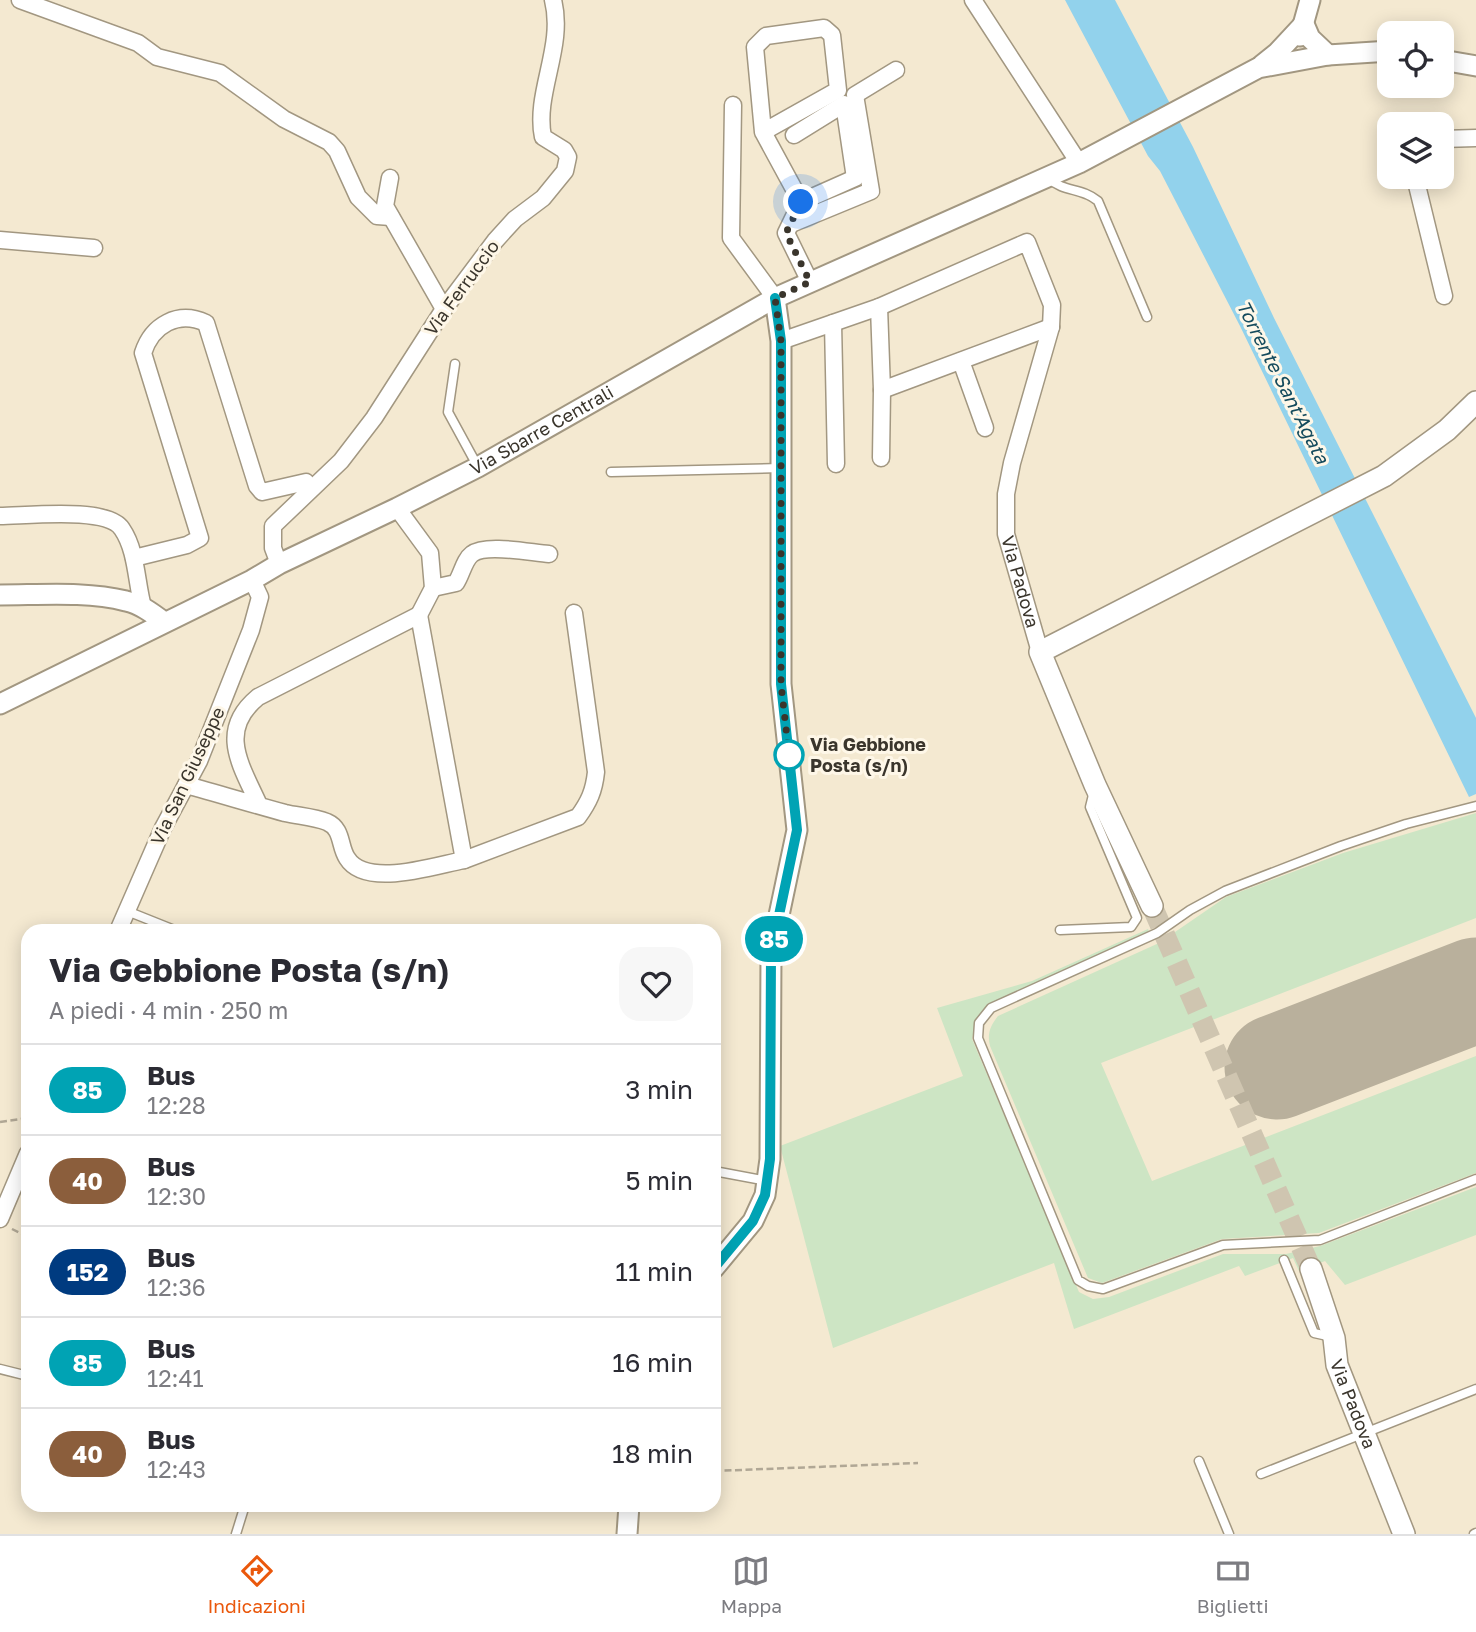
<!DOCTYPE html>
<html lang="it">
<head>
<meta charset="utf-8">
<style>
  body { margin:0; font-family:"Golos Text",sans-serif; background:#f7f7f7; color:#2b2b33; height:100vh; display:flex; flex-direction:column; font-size:26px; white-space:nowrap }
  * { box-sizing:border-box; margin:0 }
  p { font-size:23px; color:#7c7c81 }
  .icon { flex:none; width:38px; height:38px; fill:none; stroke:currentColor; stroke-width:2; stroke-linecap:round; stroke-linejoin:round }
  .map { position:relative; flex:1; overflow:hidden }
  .sheet { position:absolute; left:21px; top:924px; width:700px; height:588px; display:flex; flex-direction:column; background:#fff; border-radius:21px; box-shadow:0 4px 18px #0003 }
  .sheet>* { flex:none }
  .badge { padding:0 14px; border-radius:23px; font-size:24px; line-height:46px }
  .fabs { position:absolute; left:1377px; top:21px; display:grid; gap:14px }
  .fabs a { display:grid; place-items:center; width:77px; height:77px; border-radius:14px; background:#fff; box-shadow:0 4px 18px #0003; font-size:35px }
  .you { position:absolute; width:35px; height:35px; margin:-18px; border:5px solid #fff; border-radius:50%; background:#1a73e8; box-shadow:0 0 0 10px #1a73e833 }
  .map>.badge { position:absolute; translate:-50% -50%; box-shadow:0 0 0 4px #fff }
  .round { display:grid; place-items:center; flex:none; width:74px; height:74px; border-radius:21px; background:#f7f7f7 }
  .headline { display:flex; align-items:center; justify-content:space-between; height:119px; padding:0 28px }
  h1 { font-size:33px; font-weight:700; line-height:52px }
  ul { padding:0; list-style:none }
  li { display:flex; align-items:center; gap:21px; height:91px; padding:0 28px; border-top:2px solid #e1e1e2 }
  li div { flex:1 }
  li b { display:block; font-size:26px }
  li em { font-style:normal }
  li .badge { min-width:77px; font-weight:700; text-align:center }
  .tabs { display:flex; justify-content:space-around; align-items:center; height:98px; border-top:2px solid #e1e1e2; background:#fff; font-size:19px; color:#7c7c81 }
  .tabs a { display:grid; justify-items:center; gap:4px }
  .tabs .on { color:#ea580c }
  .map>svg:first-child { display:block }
  .green { fill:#cde5c4 }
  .water { fill:#92d2ec }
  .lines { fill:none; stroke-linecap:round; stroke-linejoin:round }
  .runway { stroke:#b9b09c; stroke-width:105 }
  .secondary-tunnel { stroke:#cfc5b0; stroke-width:21; stroke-dasharray:21 10; stroke-linecap:butt }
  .service-casing { stroke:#a29781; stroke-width:11 }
  .minor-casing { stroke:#a29781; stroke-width:19 }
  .tertiary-casing { stroke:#a29781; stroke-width:23 }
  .secondary-casing { stroke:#a29781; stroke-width:24 }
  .path { stroke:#b0a795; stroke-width:2.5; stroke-dasharray:7 3.5; stroke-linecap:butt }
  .service { stroke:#fff; stroke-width:8 }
  .minor { stroke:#fff; stroke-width:16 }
  .tertiary { stroke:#fff; stroke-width:19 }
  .secondary { stroke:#fff; stroke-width:21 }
  .line-casing { stroke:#fff; stroke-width:16 }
  .line { stroke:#00a3b4; stroke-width:10 }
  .walk { stroke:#3a352c; stroke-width:7; stroke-dasharray:0 12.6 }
  .stop-dot { fill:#fff; stroke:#00a3b4; stroke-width:3.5 }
  .labels { text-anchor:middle; stroke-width:6; stroke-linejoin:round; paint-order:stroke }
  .street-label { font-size:18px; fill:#3a352c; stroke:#fef7e8 }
  .stop-label { font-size:18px; font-weight:bold; fill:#3a352c; stroke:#fef7e8; text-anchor:start }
  .water-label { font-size:19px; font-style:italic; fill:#154b5d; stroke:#fef7e8 }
</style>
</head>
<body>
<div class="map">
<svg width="1476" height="1534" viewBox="0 0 1476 1534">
  <rect width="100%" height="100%" fill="#f4e9d1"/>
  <g class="green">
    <path d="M 1476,813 L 1476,918 L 1101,1063 L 1152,1181 L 1476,1056 L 1476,1173 L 1319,1233 L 1222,1239 L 1102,1283 L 1088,1278 L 990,1046 C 987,1034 990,1026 998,1016 L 1159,943 L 1226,897 L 1343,853 Z"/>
    <path d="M 1148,929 L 1150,934 L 989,1004 L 976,1021 L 972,1039 L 1079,1292 L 1093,1299 L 1109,1297 L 1223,1254 L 1286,1254 L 1320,1246 L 1476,1187 L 1476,1235 L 1345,1285 L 1325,1261 L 1299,1271 L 1293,1258 L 1245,1276 L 1239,1266 L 1074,1329 L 1054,1263 L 833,1348 L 780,1146 L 963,1076 L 937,1008 L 1032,981 Z"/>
  </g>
  <path class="water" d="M 1065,0 L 1115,0 L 1193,147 L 1274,318 L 1476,718 L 1476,794 L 1469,797 L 1240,326 L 1160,171 L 1148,156 Z"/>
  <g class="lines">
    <path class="runway" d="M 1277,1067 L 1476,990"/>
    <path class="secondary-tunnel" d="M 1152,906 L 1311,1269"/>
    <g class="service-casing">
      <g id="service">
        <path d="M 1048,178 C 1065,193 1081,187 1098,201 L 1147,317"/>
        <path d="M 455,364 L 448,412 L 478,467"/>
        <path d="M 611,472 L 781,468"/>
        <path d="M 1476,806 L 1406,824 L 1341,846 L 1225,891 L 1190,910 L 1157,933 L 991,1008 L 979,1023 L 978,1038 L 1078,1280 L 1088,1286 L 1103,1289 L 1223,1245 L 1320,1240 L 1476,1179"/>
        <path d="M 127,911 L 177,931"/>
        <path d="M 1060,930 L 1131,927 L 1137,918 L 1090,807 L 1094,791"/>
        <path d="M 714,1171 L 767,1181"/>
        <path d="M 1284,1260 L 1314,1333 L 1332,1337"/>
        <path d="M 0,1369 L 28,1376"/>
        <path d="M 1199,1461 L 1229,1534"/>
        <path d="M 1261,1474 L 1476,1389"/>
        <path d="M 236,1534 L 245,1505"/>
        <path d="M 1474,1534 L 1476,1533"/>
      </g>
    </g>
    <g class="minor-casing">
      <g id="minor">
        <path d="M 20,0 L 138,43 L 157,57 L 220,73 L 284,119 L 329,142 L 337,151 L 358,197 L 377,216 L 391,217"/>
        <path d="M 973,0 L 1079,163"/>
        <path d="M 733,105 L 731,238 L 775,298"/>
        <path d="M 763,132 L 755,47 L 766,36 L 824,28 L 832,35 L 838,90 L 763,132 L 801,202"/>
        <path d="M 794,135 L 844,104 L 855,178 L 801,202 L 786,233 L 810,282"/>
        <path d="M 1442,139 L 1476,138"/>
        <path d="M 1415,177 L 1444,296"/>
        <path d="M 390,178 L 385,206 L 444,309"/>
        <path d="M 791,224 L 871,191 L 855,95 L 896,70"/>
        <path d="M 0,240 L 94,248"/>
        <path d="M 879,307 L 882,390 L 881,458"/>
        <path d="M 833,323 L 836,464"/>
        <path id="s1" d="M 781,341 L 879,307 L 1027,242 L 1052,305 L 1051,327 L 1012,463 L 1006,494 L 1006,534 L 1040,652"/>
        <path d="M 961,361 L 985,428"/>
        <path d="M 882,390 L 1051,327"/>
        <path d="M 397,508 L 430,553 L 433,588 L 419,615"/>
        <path d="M 0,516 C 25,516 108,506 122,529 C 137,551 136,582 143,607"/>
        <path d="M 134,558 L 187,545 L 200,538 L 143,353 C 152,325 178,310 206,323 L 257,486 L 262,492 L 306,482"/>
        <path d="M 279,564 L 273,548 L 273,526 L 341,461 L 374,418 L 444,309 L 495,241 L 515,219 L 543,198 L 565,171 L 568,157 L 564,150 L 543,137 C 534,93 565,47 553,0"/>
        <path d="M 433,588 L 456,583 C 462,574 464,560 472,554 C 486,543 532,553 549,554"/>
        <path d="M 186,785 C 219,794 252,804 285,813 C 298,816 314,817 327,822 C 343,829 339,846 347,858 C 366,889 436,865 464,860 L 419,615 L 258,697 C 217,731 241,765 259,805"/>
        <path d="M 464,860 L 578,817 C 589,802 594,791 596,772 L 574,613"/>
        <path d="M 118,931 L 163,828 L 199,761 L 251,630 L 260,597 L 252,580"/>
        <path d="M 0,1219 L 28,1153"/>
      </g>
    </g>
    <g class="tertiary-casing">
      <g id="tertiary">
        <path d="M 1300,36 L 1310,0"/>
        <path d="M 1442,60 L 1476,66"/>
        <path d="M 1262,65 L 1277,53 L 1304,24 L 1310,38 L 1328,55"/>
        <path d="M 0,595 C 41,595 86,591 126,601 C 140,604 152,613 164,622"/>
        <path id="s2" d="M 0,704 L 252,580 L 279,564 L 397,508 L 478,467 L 775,298 L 1079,163 L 1258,68 L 1328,55 L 1390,51"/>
        <path d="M 714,1268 L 753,1221 L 765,1195 L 770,1159 L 771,953 L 797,830 L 781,684 L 781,341 L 775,298"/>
        <path d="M 627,1534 L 629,1505"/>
      </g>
    </g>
    <g class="secondary-casing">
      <g id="secondary">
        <path d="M 1152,906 L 1095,785 L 1040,652 L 1384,476 L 1447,430 L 1476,402"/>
        <path id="s3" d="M 1311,1269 L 1334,1338 L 1337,1365 L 1404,1534"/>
      </g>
    </g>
    <g class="path">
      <path d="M 0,1122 L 28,1118"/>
      <path d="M 12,1229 L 28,1237"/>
      <path d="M 714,1471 L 918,1463"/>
    </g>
    <use href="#service" class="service"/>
    <use href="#minor" class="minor"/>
    <use href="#tertiary" class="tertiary"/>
    <use href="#secondary" class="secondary"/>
  </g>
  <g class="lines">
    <g class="line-casing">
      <path id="line" d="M 714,1268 L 753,1221 L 765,1195 L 770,1159 L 771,953 L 797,830 L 781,684 L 781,341 L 775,298"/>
    </g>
    <use href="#line" class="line"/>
    <path class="walk" d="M 789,755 L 781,684 L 781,341 L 775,298 L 810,282 L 786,233 L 801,202"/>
  </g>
  <circle class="stop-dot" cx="789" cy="755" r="14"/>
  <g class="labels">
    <g class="street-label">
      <text transform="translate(462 288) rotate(-54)" y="6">Via Ferruccio</text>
      <text dy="6" stroke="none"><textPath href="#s2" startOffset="607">Via Sbarre Centrali</textPath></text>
      <text dy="6" stroke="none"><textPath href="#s1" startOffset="618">Via Padova</textPath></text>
      <text transform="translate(188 776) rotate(-65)" y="6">Via San Giuseppe</text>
      <text dy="6" stroke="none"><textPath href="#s3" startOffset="142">Via Padova</textPath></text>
    </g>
    <g class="stop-label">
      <text x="810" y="751">Via Gebbione<tspan x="810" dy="21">Posta (s/n)</tspan></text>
    </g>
    <g class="water-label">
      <text transform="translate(1283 382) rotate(63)" y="7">Torrente Sant'Agata</text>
    </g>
  </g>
</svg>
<div class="fabs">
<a><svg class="icon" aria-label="locate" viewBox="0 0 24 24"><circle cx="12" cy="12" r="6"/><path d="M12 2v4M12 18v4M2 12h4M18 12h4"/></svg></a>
<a><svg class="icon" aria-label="layers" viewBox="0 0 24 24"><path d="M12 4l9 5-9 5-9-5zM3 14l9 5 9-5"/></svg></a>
</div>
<div class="you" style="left:801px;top:202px"></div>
<b class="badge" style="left:774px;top:939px;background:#00a3b4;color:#fff">85</b>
<section class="sheet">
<div class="headline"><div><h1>Via Gebbione Posta (s/n)</h1><p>A piedi · 4 min · 250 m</p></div><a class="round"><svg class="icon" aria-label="heart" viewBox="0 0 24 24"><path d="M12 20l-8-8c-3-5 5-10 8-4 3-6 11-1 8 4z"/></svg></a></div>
<ul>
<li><span class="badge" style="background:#00a3b4;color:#fff">85</span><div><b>Bus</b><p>12:28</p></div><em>3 min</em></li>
<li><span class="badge" style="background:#8b5e3c;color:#fff">40</span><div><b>Bus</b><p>12:30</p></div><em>5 min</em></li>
<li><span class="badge" style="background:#003b80;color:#fff">152</span><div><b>Bus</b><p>12:36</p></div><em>11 min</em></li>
<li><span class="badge" style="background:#00a3b4;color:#fff">85</span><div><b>Bus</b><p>12:41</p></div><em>16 min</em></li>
<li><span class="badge" style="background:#8b5e3c;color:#fff">40</span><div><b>Bus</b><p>12:43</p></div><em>18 min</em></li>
</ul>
</section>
</div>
<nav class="tabs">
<a class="on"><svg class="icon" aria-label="directions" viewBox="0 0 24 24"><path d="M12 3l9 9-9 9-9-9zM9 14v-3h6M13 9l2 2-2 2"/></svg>Indicazioni</a>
<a><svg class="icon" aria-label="map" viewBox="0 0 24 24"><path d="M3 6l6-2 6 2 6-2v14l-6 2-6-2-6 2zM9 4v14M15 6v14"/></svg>Mappa</a>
<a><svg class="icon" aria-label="tickets" viewBox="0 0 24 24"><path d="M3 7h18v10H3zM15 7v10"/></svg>Biglietti</a>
</nav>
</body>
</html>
